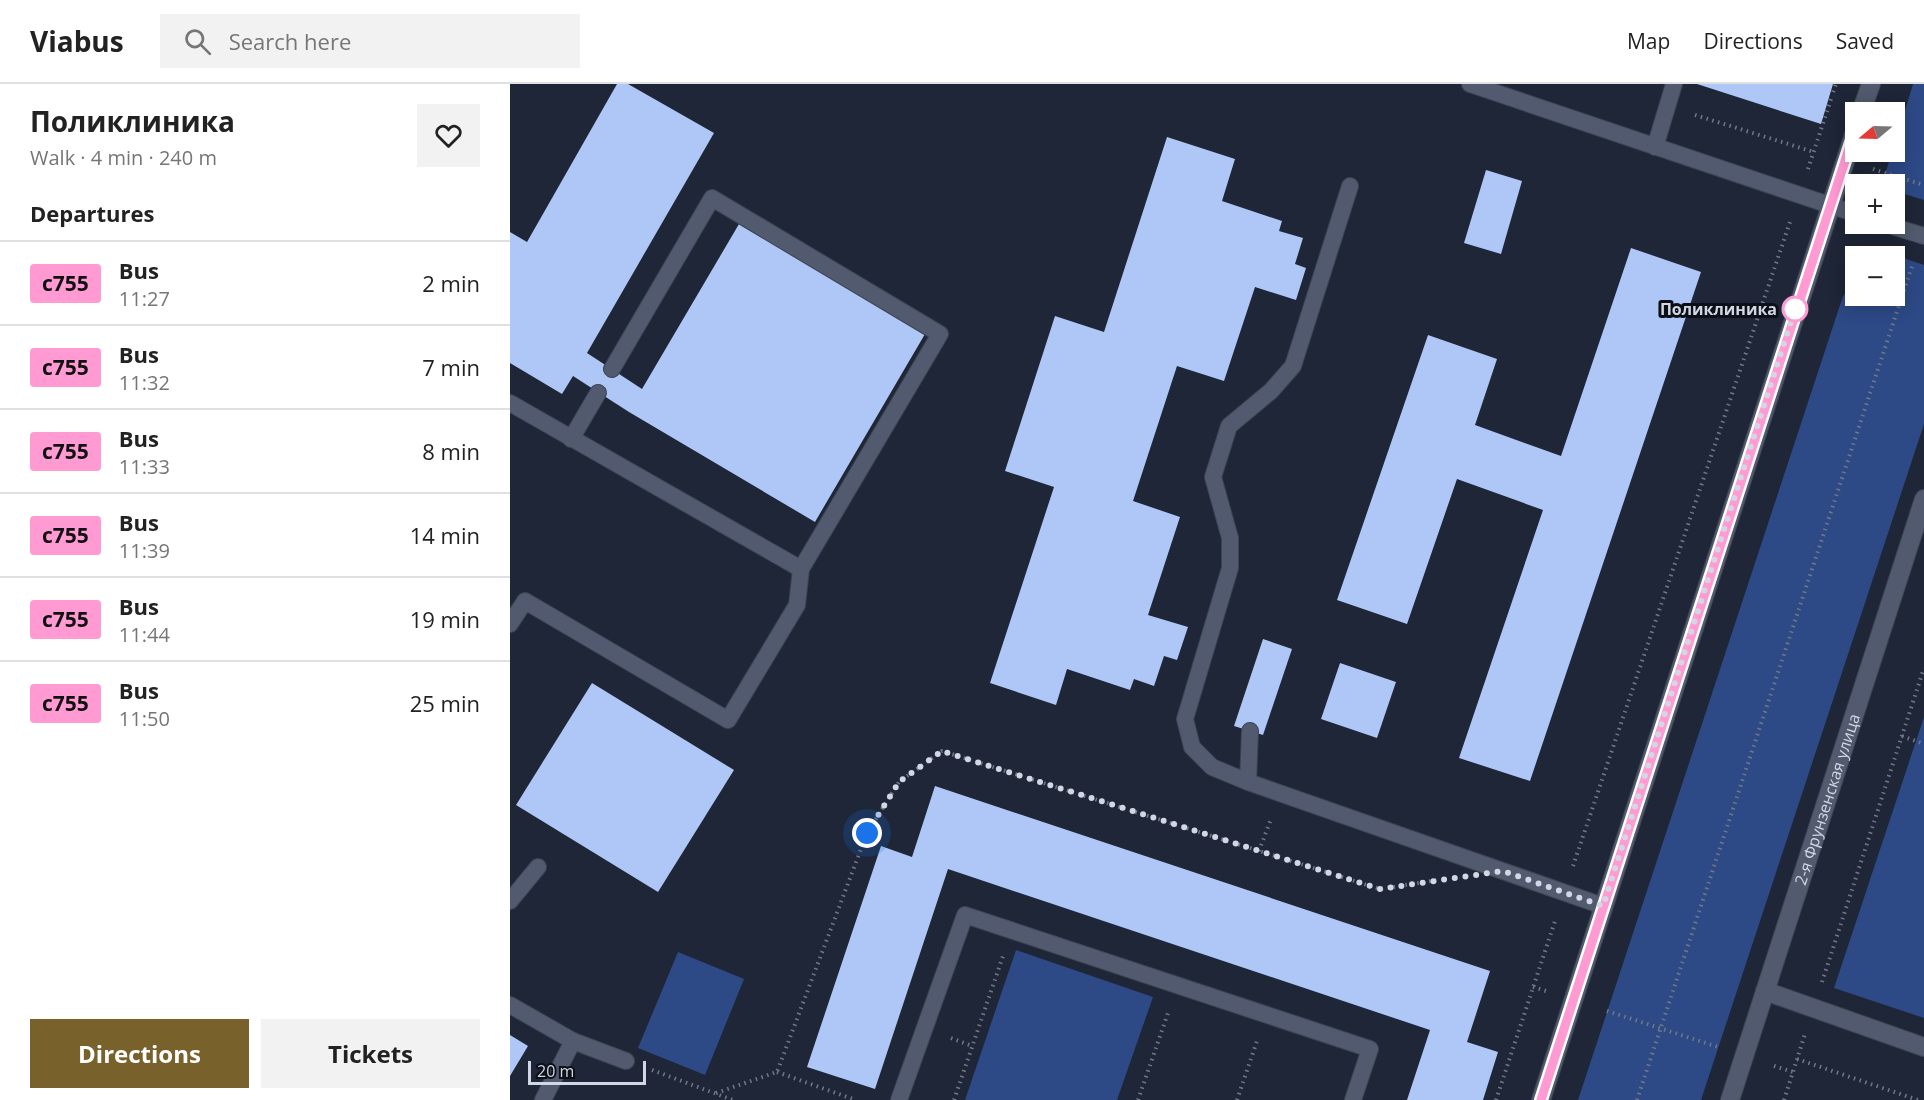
<!DOCTYPE html>
<html lang="en">
<head>
<meta charset="utf-8">
<style>
  body { margin:0; font-family:"Open Sans",sans-serif; background:#f2f2f2; color:#222; height:100vh; display:flex; flex-direction:column; font-size:22px; white-space:nowrap }
  * { box-sizing:border-box; margin:0 }
  p { font-size:20px; color:#767676 }
  .icon { flex:none; width:33px; height:33px; fill:none; stroke:currentColor; stroke-width:2; stroke-linecap:round; stroke-linejoin:round }
  .map { position:relative; flex:1; overflow:hidden }
  .sheet { display:flex; flex-direction:column; background:#fff; width:510px }
  .sheet>* { flex:none }
  .badge { padding:0 12px; border-radius:4px; font-size:21px; line-height:39px }
  .needle { width:39px; rotate:251deg }
  .tools { position:absolute; left:1335px; top:18px; display:grid; gap:12px }
  .tools a { display:grid; place-items:center; width:60px; height:60px; border-radius:0px; background:#fff; box-shadow:0 3px 15px #0003; font-size:30px }
  .scale { position:absolute; left:18px; bottom:15px; width:118px; box-sizing:border-box; padding-left:6px; border:3px solid #d2d8e3; border-top:0; font-size:16px; line-height:21px; white-space:nowrap; color:#d2d8e3; -webkit-text-stroke:4px #0c0f17; paint-order:stroke }
  .you { position:absolute; width:30px; height:30px; margin:-15px; border:4px solid #fff; border-radius:50%; background:#1a73e8; box-shadow:0 0 0 9px #1a73e833 }
  .map>.badge { position:absolute; translate:-50% -50%; box-shadow:0 0 0 3px #fff }
  h2 { padding:0 30px; font-size:22px; line-height:54px }
  .round { display:grid; place-items:center; flex:none; width:63px; height:63px; border-radius:0px; background:#f2f2f2 }
  .overview { display:flex; align-items:center; justify-content:space-between; height:102px; padding:0 30px }
  h1 { font-size:28px; font-weight:700; line-height:45px }
  .cta { display:flex; gap:12px; margin-top:auto; padding:12px 30px }
  .cta a { flex:1; height:69px; border-radius:0px; background:#79612b; color:#fff; font-size:24px; font-weight:700; line-height:69px; text-align:center }
  .cta a+a { background:#f2f2f2; color:#222 }
  ul { padding:0; list-style:none }
  li { display:flex; align-items:center; gap:18px; height:84px; padding:0 30px; border-top:2px solid #e0e0e0 }
  li div { flex:1 }
  li b { display:block; font-size:22px }
  li em { font-style:normal }
  li .badge { min-width:66px; font-weight:700; text-align:center }
  header { display:flex; align-items:center; gap:36px; box-sizing:border-box; height:84px; padding:0 30px; background:#fff; border-bottom:2px solid #e0e0e0 }
  header strong { font-size:28px }
  nav { display:flex; gap:33px; margin-inline-start:auto; font-size:21px }
  .search { width:420px; height:54px; background:#f2f2f2; display:flex; align-items:center; gap:15px; box-sizing:border-box; padding:0 21px; border-radius:0px; color:#767676; font-size:22px }
  main { display:flex; flex:1; min-height:0 }
  .map>svg:first-child { display:block }
  .green { fill:#2d4986 }
  .building { fill:#aec7f7 }
  .lines { fill:none; stroke-linecap:round; stroke-linejoin:round }
  .service-casing { stroke:#3d4351; stroke-width:18 }
  .minor-casing { stroke:#3d4351; stroke-width:20 }
  .path { stroke:#717886; stroke-width:4; stroke-dasharray:1.5 4.5; stroke-linecap:butt }
  .service { stroke:#515a6e; stroke-width:16 }
  .minor { stroke:#515a6e; stroke-width:18 }
  .line-casing { stroke:#fff; stroke-width:14 }
  .line { stroke:#ff9ad2; stroke-width:9 }
  .walk { stroke:#d2d8e3; stroke-width:6; stroke-dasharray:0 10.8 }
  .stop-dot { fill:#fff; stroke:#ff9ad2; stroke-width:3 }
  .labels { text-anchor:middle; stroke-width:6; stroke-linejoin:round; paint-order:stroke }
  .stop-label { font-size:16px; font-weight:bold; fill:#d2d8e3; stroke:#0c0f17; text-anchor:end }
  .street-label { font-size:16px; fill:#d2d8e3; stroke:#0c0f17 }
</style>
</head>
<body>
<header>
<strong>Viabus</strong>
<div class="search"><svg class="icon" aria-label="search" viewBox="0 0 24 24"><circle cx="10" cy="10" r="6"/><path d="M15 15l6 6"/></svg>Search here</div>
<nav><a>Map</a><a>Directions</a><a>Saved</a></nav>
</header>
<main>
<section class="sheet">
<div class="overview"><div><h1>Поликлиника</h1><p>Walk · 4 min · 240 m</p></div><a class="round"><svg class="icon" aria-label="heart" viewBox="0 0 24 24"><path d="M12 20l-8-8c-3-5 5-10 8-4 3-6 11-1 8 4z"/></svg></a></div>
<h2>Departures</h2>
<ul>
<li><span class="badge" style="background:#ff9ad2;color:#111">с755</span><div><b>Bus</b><p>11:27</p></div><em>2 min</em></li>
<li><span class="badge" style="background:#ff9ad2;color:#111">с755</span><div><b>Bus</b><p>11:32</p></div><em>7 min</em></li>
<li><span class="badge" style="background:#ff9ad2;color:#111">с755</span><div><b>Bus</b><p>11:33</p></div><em>8 min</em></li>
<li><span class="badge" style="background:#ff9ad2;color:#111">с755</span><div><b>Bus</b><p>11:39</p></div><em>14 min</em></li>
<li><span class="badge" style="background:#ff9ad2;color:#111">с755</span><div><b>Bus</b><p>11:44</p></div><em>19 min</em></li>
<li><span class="badge" style="background:#ff9ad2;color:#111">с755</span><div><b>Bus</b><p>11:50</p></div><em>25 min</em></li>
</ul>
<div class="cta"><a>Directions</a><a>Tickets</a></div>
</section>
<div class="map">
<svg width="1414" height="1016" viewBox="0 0 1414 1016">
  <rect width="100%" height="100%" fill="#1e2637"/>
  <g class="green">
    <path d="M 1403,0 L 1414,0 L 1414,116 L 1385,107 L 1384,100 L 1372,100 L 1382,68 L 1384,68 L 1385,60 Z"/>
    <path d="M 1393,174 L 1414,181 L 1414,340 L 1191,1016 L 1068,1016 L 1333,212 L 1345,197 L 1346,212 L 1384,212 L 1385,176 Z"/>
    <path d="M 1414,633 L 1414,934 L 1324,904 Z"/>
    <path d="M 506,866 L 643,913 L 607,1016 L 455,1016 Z"/>
    <path d="M 168,868 L 234,895 L 195,991 L 128,964 Z"/>
  </g>
  <g class="building">
    <path d="M 107,0 L 118,0 L 204,49 L 77,269 L 132,305 L 229,140 L 415,250 L 305,438 L 119,328 L 63,292 L 52,310 L 0,279 L 0,148 L 17,158 Z"/>
    <path d="M 1187,0 L 1323,0 L 1311,40 Z"/>
    <path d="M 657,53 L 725,75 L 712,117 L 772,137 L 769,147 L 793,154 L 785,180 L 796,184 L 786,216 L 745,203 L 714,297 L 667,282 L 623,417 L 670,433 L 638,531 L 678,543 L 667,576 L 654,572 L 644,602 L 624,595 L 620,606 L 557,585 L 546,621 L 480,599 L 544,403 L 495,387 L 545,232 L 594,248 Z"/>
    <path d="M 976,86 L 1012,97 L 991,170 L 954,159 Z"/>
    <path d="M 1121,164 L 1191,188 L 1020,697 L 949,674 L 1033,426 L 947,395 L 897,540 L 827,516 L 918,251 L 987,275 L 965,341 L 1051,372 Z"/>
    <path d="M 753,555 L 782,565 L 753,651 L 724,642 Z"/>
    <path d="M 830,579 L 886,598 L 867,654 L 811,635 Z"/>
    <path d="M 82,599 L 224,686 L 148,808 L 6,721 Z"/>
    <path d="M 425,702 L 980,887 L 957,958 L 988,968 L 973,1016 L 897,1016 L 920,946 L 438,785 L 365,1005 L 297,983 L 371,762 L 402,773 Z"/>
    <path d="M 0,951 L 18,962 L 0,992 Z"/>
  </g>
  <g class="lines">
    <g class="service-casing">
      <g id="service">
        <path d="M 960,0 L 1346,130"/>
        <path d="M 1145,63 L 1164,0"/>
        <path d="M 840,102 L 783,282 L 761,307 L 719,342 L 703,393 L 720,454 L 720,484 L 675,635 L 682,663 L 702,683 L 738,698 L 1093,822"/>
        <path d="M 1375,140 L 1414,152"/>
        <path d="M 0,319 L 291,485 L 430,250 L 202,114 L 102,285"/>
        <path d="M 61,355 L 88,309"/>
        <path d="M 0,540 L 15,517 L 218,636 L 287,521 L 291,485"/>
        <path d="M 738,698 L 740,647"/>
        <path d="M 0,817 L 28,783"/>
        <path d="M 0,921 L 63,957 L 116,977"/>
        <path d="M 33,1016 L 63,957"/>
        <path d="M 389,1016 L 455,831 L 860,965 L 843,1016"/>
      </g>
    </g>
    <g class="minor-casing">
      <g id="minor">
        <path d="M 1351,28 L 1361,0"/>
        <path d="M 1255,907 L 1414,963"/>
        <path d="M 1031,1016 L 1346,44"/>
        <path id="s1" d="M 1220,1016 L 1414,415"/>
      </g>
    </g>
    <g class="path">
      <path d="M 1323,8 L 1326,0"/>
      <path d="M 1185,31 L 1304,68"/>
      <path d="M 1298,85 L 1321,15"/>
      <path d="M 1363,85 L 1414,101"/>
      <path d="M 1392,652 L 1414,660"/>
      <path d="M 749,767 L 761,735"/>
      <path d="M 1063,782 L 1280,138"/>
      <path d="M 1312,898 L 1414,584"/>
      <path d="M 1023,903 L 1036,907"/>
      <path d="M 1097,927 L 1208,963"/>
      <path d="M 441,954 L 462,962"/>
      <path d="M 1287,975 L 1408,1016"/>
      <path d="M 1264,982 L 1283,988"/>
      <path d="M 142,986 L 223,1016"/>
      <path d="M 267,988 L 346,1016"/>
      <path d="M 206,1009 L 267,988 L 357,749 L 389,698 L 432,667 L 870,805 L 928,796"/>
      <path d="M 444,1016 L 493,872"/>
      <path d="M 628,1016 L 658,929"/>
      <path d="M 727,1016 L 747,957"/>
      <path d="M 986,1016 L 1046,834"/>
      <path d="M 1127,1016 L 1403,179"/>
      <path d="M 1274,1016 L 1295,950"/>
    </g>
    <use href="#service" class="service"/>
    <use href="#minor" class="minor"/>
  </g>
  <g class="lines">
    <g class="line-casing">
      <path id="line" d="M 1031,1016 L 1346,43"/>
    </g>
    <use href="#line" class="line"/>
    <path class="walk" d="M 357,749 L 389,698 L 432,667 L 870,805 L 993,787 L 1093,822 L 1285,225"/>
  </g>
  <circle class="stop-dot" cx="1285" cy="225" r="12"/>
  <g class="labels">
    <g class="stop-label">
      <text x="1267" y="231">Поликлиника</text>
    </g>
    <g class="street-label">
      <text dy="6" stroke="none"><textPath href="#s1" startOffset="316">2-я Фрунзенская улица</textPath></text>
    </g>
  </g>
</svg>
<div class="tools">
<a><svg class="needle" viewBox="-14 -14 28 28"><path d="M0-13l5 13h-10z" fill="#e53935"/><path d="M0 13l5-13h-10z" fill="#767676"/></svg></a>
<a>+</a>
<a>−</a>
</div>
<div class="scale">20 m</div>
<div class="you" style="left:357px;top:749px"></div>
</div>
</main>
</body>
</html>
